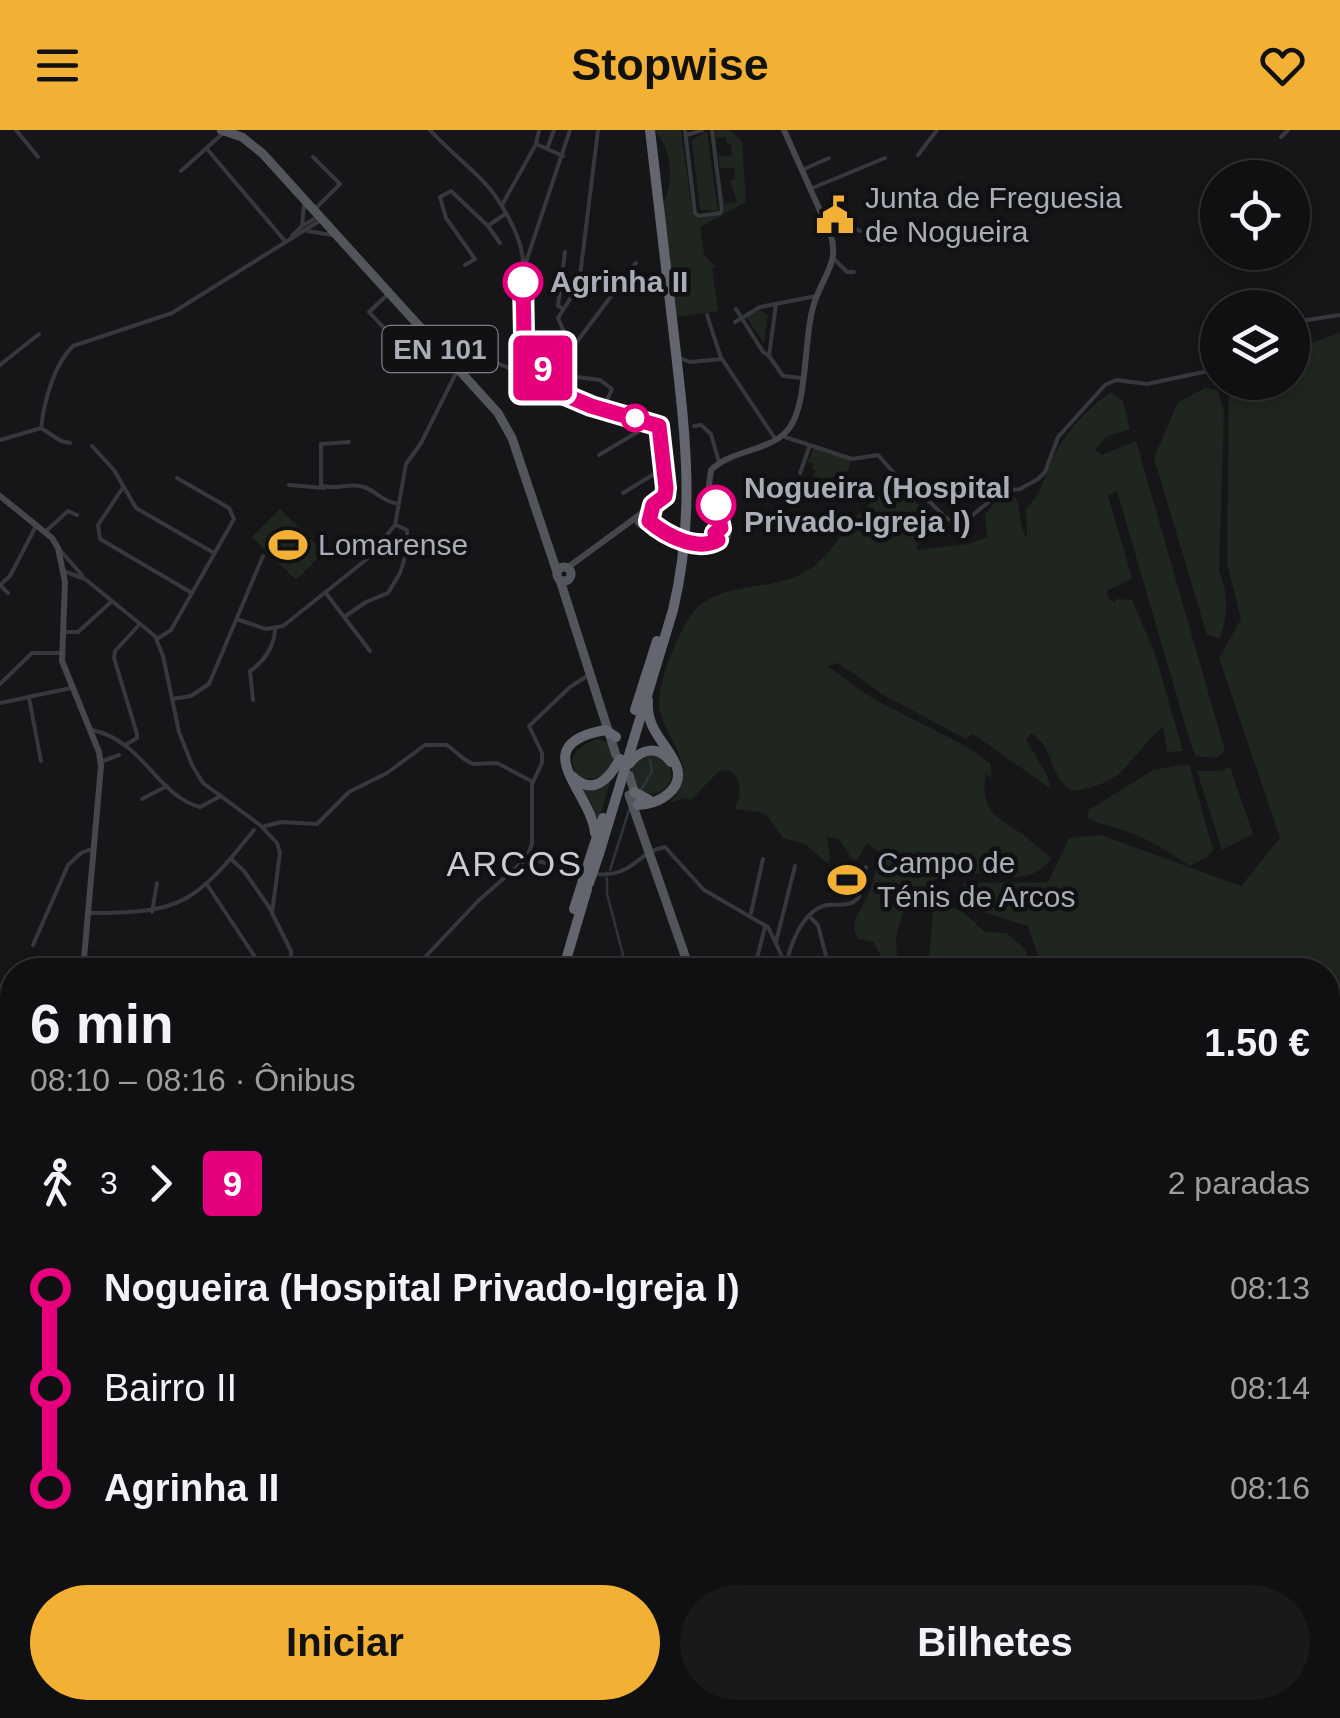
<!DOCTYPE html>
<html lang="pt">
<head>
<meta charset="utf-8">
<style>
  body { margin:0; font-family:Arial,sans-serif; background:#19191b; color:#f1f3f6; height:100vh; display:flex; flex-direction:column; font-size:38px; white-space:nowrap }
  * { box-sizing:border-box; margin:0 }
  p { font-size:32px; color:#9c9d9f }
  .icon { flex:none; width:55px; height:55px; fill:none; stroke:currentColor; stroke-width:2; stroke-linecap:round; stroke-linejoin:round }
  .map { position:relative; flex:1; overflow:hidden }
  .details { position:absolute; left:0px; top:828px; width:1340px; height:762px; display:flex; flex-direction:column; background:#101012; border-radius:40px 40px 0 0; box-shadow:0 5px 15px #0003,0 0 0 2px #303032 }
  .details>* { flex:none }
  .badge { padding:0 20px; border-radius:8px; font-size:35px; line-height:65px }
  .buttons { position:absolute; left:1200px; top:30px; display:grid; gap:20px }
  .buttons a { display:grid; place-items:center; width:110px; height:110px; border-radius:50%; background:#101012; box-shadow:0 5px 15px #0003,0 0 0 2px #303032; font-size:50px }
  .map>.badge { position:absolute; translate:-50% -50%; box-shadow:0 0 0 5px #fff }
  .legs { display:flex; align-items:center; gap:15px; height:110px; padding:0 30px; font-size:32px }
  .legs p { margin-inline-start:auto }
  .headline { display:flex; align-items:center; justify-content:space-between; height:170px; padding:0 30px }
  h1 { font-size:55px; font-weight:700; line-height:75px }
  .primary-button { display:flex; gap:20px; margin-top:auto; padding:20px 30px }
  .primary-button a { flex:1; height:115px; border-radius:60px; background:#f2b134; color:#111; font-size:40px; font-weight:700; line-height:115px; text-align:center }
  .primary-button a+a { background:#19191b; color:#f1f3f6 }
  ul { padding:0 30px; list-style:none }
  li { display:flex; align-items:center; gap:35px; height:100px; font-size:38px }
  li i { display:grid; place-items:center; width:15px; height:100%; margin:0 12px; background:currentColor }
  li i::after { content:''; width:25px; height:25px; margin:-12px; border:8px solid; border-radius:50%; background:#101012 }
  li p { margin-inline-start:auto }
  li:first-child i { background:linear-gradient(#0000 50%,currentColor 0) }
  li:last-child i { background:linear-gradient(currentColor 50%,#0000 0) }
  header { display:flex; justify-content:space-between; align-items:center; height:130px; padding:0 30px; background:#f2b134; color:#111; font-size:45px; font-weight:700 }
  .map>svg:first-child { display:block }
  .green { fill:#1e261f }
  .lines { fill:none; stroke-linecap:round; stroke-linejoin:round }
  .stream { stroke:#2c353c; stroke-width:2.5 }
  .street { stroke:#37383d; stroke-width:4 }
  .secondary { stroke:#45474d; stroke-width:6 }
  .primary { stroke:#53555c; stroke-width:9 }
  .highway { stroke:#63666e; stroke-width:10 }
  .highway-bridge { stroke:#63666e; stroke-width:10 }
  .line-1-casing { stroke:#fff; stroke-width:22 }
  .line-1 { stroke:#e6007e; stroke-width:15 }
  .stop-1-dot { fill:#fff; stroke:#e6007e; stroke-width:5 }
  .labels { text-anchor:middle; stroke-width:9; stroke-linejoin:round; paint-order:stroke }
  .shield { fill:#111113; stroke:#7b7e86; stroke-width:2.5 }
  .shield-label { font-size:28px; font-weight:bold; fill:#a8adb8 }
  .poi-label { font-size:30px; fill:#a8adb8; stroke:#111113; text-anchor:start }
  .stop-label { font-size:30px; font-weight:bold; fill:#a8adb8; stroke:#111113; text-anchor:start }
  .quarter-label { font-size:35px; letter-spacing:2.5px; fill:#c9ccd4; stroke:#111113 }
</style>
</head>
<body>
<header><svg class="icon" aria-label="menu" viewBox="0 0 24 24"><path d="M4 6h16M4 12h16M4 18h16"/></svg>Stopwise<svg class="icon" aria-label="heart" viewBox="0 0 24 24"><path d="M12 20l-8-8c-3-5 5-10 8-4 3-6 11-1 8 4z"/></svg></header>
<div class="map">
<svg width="1340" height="1588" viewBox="0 0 1340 1588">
  <rect width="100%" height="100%" fill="#161618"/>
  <g class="green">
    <path d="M 654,0 L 681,0 L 692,81 L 699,89 L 725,82 L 723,66 L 726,74 L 737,72 L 730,50 L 735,49 L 734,38 L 720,38 L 718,22 L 721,26 L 732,25 L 731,14 L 727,14 L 726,7 L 716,8 L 715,0 L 729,0 L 742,11 L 746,72 L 700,97 L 704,124 L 715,137 L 712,139 L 718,181 L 676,187 L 663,73 C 675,54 671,15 654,0 Z"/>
    <path d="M 707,1 L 718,81 L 700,80 L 692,10 Z"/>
    <path d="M 758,179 L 768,185 L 764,213 L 746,187 Z"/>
    <path d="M 1340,203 L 1340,1087 L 1328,1080 L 1328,840 L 1043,840 L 1028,796 L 973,779 L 963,753 L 1048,752 L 1069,708 L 1101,705 L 1241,756 L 1280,708 L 1219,528 L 1241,489 L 1227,433 L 1229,253 L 1292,252 L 1293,219 Z"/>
    <path d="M 1205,258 L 1218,260 L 1224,281 L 1219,441 C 1229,466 1228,483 1220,508 L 1207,505 L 1154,328 L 1178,272 Z"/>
    <path d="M 1111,262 L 1123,271 L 1130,299 L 1106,307 L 1095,320 L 1102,325 L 1136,311 L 1225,621 L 1216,628 L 1196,626 L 1191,615 L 1117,361 L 1108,366 L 1132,448 L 1107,461 L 1107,465 L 1115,474 L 1116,469 L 1132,470 L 1155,524 L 1183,621 L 1167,622 L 1163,597 C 1126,629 1127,654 1072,661 C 1045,641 1058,623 1031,603 L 1026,610 L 1047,645 L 1051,659 L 973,604 L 966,609 L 885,566 L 838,533 L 827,536 L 875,570 L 964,615 L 991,634 L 991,650 L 986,643 C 980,679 992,684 1019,702 C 1031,710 1040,720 1052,728 C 1028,761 993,740 959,743 C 913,746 883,801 902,840 L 889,840 L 873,812 L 858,809 C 848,790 862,781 869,763 C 875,751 876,735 878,721 L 867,713 L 857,730 L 851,728 L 839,709 L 827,707 L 830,729 L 827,733 L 805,714 L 783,708 C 762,680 772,683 734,679 C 742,666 743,650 729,640 L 718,642 L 691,670 L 685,668 L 670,673 C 700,634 669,618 660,581 C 654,558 682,489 700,475 C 735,449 782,463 815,435 C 844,411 859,367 899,359 L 919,375 L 913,398 L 920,399 L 926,393 L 939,396 L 917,414 L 917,420 L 968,414 L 987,407 L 985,385 L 996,371 L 1009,365 L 1016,368 C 1022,382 1018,396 1027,408 L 1026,379 C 1043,362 1045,343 1056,322 C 1070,297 1088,278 1111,262 Z"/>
    <path d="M 814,317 L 851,331 L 848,341 L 807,358 L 816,341 L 812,339 L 814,334 L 808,332 Z"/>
    <path d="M 280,379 L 324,422 L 296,450 L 252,407 Z"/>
    <path d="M 598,609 L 609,613 L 615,627 C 607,644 597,654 578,646 C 564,627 579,615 598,609 Z"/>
    <circle cx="651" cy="644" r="20"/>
    <path d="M 1189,634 L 1213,720 L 1207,727 L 1190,736 C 1170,723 1148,708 1125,701 C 1111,696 1100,695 1087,687 L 1089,680 L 1153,640 Z"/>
    <path d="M 1230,637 L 1253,704 L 1222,720 L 1197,641 L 1220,641 Z"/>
    <path d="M 612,646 L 598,693 L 591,673 L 575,653 L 582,657 Z"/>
    <path d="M 952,778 L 963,782 L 985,802 L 1006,803 L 1026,820 L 1031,840 L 928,840 L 933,779 Z"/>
    <path d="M 0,1470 L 12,1578 L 164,1578 L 165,1588 L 0,1588 Z"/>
  </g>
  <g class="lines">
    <g class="stream">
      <path d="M 641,660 L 652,641 L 650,630"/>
      <path d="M 610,740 L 629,680"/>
      <path d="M 607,748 L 607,764 L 627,840"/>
      <path d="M 0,1142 L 12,1159"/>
      <path d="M 1328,1258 L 1340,1251"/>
      <path d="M 1328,1376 L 1340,1378"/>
      <path d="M 400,1578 L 403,1588"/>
      <path d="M 1041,1588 L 1046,1578"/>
    </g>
    <g class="street">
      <path d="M 16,0 L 38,27"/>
      <path d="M 430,0 C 452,25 483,45 500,73 C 510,89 522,113 523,131 C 527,180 507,233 569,246 L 573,207"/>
      <path d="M 539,0 L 536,14 L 563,26"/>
      <path d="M 685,0 L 695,83 L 699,86 L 720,83 L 722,80 L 712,0"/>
      <path d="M 687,5 L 702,0"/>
      <path d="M 1281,7 L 1288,0"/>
      <path d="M 207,19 L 285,111"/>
      <path d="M 547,19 L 554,0"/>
      <path d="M 918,25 L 937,0"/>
      <path d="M 313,27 L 340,54 L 314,80"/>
      <path d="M 802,40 L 829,28"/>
      <path d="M 181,41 L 222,4"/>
      <path d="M 810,59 L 885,28"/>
      <path d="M 502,75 L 536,14"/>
      <path d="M 302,96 L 319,86"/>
      <path d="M 488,96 L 500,113"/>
      <path d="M 307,101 L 332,105"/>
      <path d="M 830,103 L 845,94 L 860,101"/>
      <path d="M 292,106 L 302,96 L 304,75"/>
      <path d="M 834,129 L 847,142 L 854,142"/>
      <path d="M 465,135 L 475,129 L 446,88 L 440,67 L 451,61 L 488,96 L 505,84"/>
      <path d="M 524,138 L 570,0"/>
      <path d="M 389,163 L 369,182 L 413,229"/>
      <path d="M 776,174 L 769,226 L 783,246 L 802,248"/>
      <path d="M 562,178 L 558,176 L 565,122"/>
      <path d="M 736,179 L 763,222 L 769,226"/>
      <path d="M 707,185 L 721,228"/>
      <path d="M 735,192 L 760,177 L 816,166"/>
      <path d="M 1292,197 L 1307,190 L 1340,185"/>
      <path d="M 573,207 L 564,202 L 558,188 L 577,158 L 580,146 L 598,0"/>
      <path d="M 573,217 L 636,133"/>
      <path d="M 680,228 L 690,232 L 722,229 L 776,310"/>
      <path d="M 0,235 L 39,204"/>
      <path d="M 458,236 L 476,227 L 487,229 L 536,249 L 556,262 L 659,296 L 665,363"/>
      <path d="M 569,246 L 600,250 L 612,259 L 604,277"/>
      <path d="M 694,296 L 701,295 L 711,304 L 719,332"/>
      <path d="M 41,298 C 44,272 54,234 73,216 L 172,183 L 321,90"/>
      <path d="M 41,298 L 61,311 L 70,313"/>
      <path d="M 785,307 L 852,329 L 878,325 L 911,362 L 930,372 L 945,387 L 952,391 L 968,389 L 1002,361 L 1020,359 L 1038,349 L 1045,342 L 1058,307 L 1105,255 L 1116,250 L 1147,254 L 1218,239"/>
      <path d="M 0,310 L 41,298"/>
      <path d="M 349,312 L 321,314 L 321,355 C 335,361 350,352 364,357 C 376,361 382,371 395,373"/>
      <path d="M 92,316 L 114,340 L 136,378 L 214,423"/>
      <path d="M 599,325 L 651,294"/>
      <path d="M 800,343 L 810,315"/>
      <path d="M 289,355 L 324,358"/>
      <path d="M 122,359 L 98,395 L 100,409 L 192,463"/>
      <path d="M 623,363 L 664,338"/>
      <path d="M 45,402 L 68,381 L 77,385"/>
      <path d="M 59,419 L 82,445"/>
      <path d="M 66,442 L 85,449 L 155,506 L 163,526 L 179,602 L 192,635 L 203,653 L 260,695 L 277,713 L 280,723 L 272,783 L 291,821 L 291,840"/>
      <path d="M 325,462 L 370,521"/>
      <path d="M 8,463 L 0,455 L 10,446 L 36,396"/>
      <path d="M 344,487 L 366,472 L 388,463 L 400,443 L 408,418 L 407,400 L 396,395"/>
      <path d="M 239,490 L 266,499 L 283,496 L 367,429 L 395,395 L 406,334 L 421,313 L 458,239"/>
      <path d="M 63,502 L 78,502 L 111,472"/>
      <path d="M 157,509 L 171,500 L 234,389 L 229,378 L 177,348"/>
      <path d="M 0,554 L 32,523 L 62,523"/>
      <path d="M 29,568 L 41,631"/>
      <path d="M 172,569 L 191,566 L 209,554 L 263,426"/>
      <path d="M 253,570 L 250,541 C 264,532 275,515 275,499"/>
      <path d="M 0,573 L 71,558"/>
      <path d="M 92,600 C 144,611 156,665 200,677 L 221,666"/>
      <path d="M 127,614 L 137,608 L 137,604 L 114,528 L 115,521 L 140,494"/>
      <path d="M 100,632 L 119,625"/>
      <path d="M 142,669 L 167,656"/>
      <path d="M 265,696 L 282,692 L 317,694 L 349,662 L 387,643 L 425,615 L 447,615 L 464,629 L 473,634 L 497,633 L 533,652"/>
      <path d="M 231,729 L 244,741 L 271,780"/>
      <path d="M 526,729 C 545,730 563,741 583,743"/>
      <path d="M 593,744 C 635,748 636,722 665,717 L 704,760 L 768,797 L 786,835"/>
      <path d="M 208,756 L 255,827"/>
      <path d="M 152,782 L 157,753"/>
      <path d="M 88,783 C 183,784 196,772 254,700"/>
      <path d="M 751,783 L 763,729"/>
      <path d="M 811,788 L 818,795 L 828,834"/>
      <path d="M 776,812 L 795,736"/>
      <path d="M 33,815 L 68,735 L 81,723 L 94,718"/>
      <path d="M 413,840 L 478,771 L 526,729 L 532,714 L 532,654 L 542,633 L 542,623 L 529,596 L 570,557 L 587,546"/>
      <path d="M 754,840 L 765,797"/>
      <path d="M 786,840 C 788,818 802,780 827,775 C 837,774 851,777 858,768 C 863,761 864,745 866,737"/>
      <path d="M 0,911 L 12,906"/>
      <path d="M 0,1131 L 12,1131"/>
      <path d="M 1328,1157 L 1336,1161"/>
      <path d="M 1338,1161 L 1334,1165 L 1340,1167"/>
      <path d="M 0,1180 L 12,1182"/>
      <path d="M 0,1266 L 8,1283"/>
      <path d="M 1328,1286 L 1340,1283"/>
      <path d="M 1328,1306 L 1340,1313"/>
      <path d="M 0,1338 L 12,1347"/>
      <path d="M 1328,1457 L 1340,1445"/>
      <path d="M 189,1578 L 190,1588"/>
      <path d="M 216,1578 L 218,1588"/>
      <path d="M 725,1578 L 726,1588"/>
      <path d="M 1147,1578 L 1162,1588"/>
      <path d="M 975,1588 L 983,1578 L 994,1588"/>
      <path d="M 1085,1588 L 1095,1578"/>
    </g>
    <g class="secondary">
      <path d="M 0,366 L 52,408 L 58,418 L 65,452 L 62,531 L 99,622 L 101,636 L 83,840"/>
      <circle cx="643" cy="390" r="6"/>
      <path d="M 640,384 L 665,363"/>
      <path d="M 645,396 L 677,406"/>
      <path d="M 721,398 L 709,355 L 711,340 C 731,320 766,322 786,302 C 810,278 802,202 816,168 C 825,144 840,129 830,103 L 784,0"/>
      <circle cx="721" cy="405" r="7"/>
      <path d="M 690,412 L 705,416 L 717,411"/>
      <path d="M 567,438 L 638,386"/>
      <path d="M 269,1578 L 279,1588"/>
      <path d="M 897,1588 L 907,1578"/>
    </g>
    <g class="primary">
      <path d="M 221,0 L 242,7 L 263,24 L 498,283 L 512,308 L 557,442"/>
      <circle cx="564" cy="444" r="7"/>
      <path d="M 560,450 L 616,625"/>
      <path d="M 629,645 L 636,667"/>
      <path d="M 629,665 L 690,840"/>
      <path d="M 1287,1588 L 1287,1578"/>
    </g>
    <g class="highway">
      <path d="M 635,580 L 657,511"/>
      <path d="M 629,634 C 641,618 658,615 671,632"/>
      <path d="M 572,646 C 593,667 609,649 620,629"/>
      <path d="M 634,662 L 649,670"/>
      <path d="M 638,675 C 648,675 660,671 668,664 C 693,643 665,620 655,601 C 649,591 647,581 648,570"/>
      <path d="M 595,703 C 591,661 524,615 605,600 L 616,607"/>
      <path d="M 592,722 L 603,688"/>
      <path d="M 599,724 L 673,480 C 696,384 685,302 674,206 C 666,137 658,69 650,0"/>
      <path d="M 563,840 L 587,759"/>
      <path d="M 0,1310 L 12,1311"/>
    </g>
    <g class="highway-bridge">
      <path d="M 589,753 L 599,724"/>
      <path d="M 574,779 L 592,722"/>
    </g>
  </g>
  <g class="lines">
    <g class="line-1-casing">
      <path id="line-1" d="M 523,152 L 524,205 L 543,238 L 536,249 L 539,254 L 591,276 L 659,296 L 666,358 L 665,366 L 653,375 L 649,391 C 665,405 697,422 718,410 L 715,403 L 721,398 L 716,375"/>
    </g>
    <use href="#line-1" class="line-1"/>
  </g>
  <defs>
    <g id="civic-bare" transform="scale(3)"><path d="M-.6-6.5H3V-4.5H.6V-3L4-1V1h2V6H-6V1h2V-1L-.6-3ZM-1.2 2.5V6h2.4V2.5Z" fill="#f2b134" stroke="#111113" stroke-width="2.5" paint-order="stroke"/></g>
    <g id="stadium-bare" transform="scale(3)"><path d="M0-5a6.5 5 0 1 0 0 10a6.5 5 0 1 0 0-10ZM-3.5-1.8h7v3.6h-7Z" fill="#f2b134" stroke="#111113" stroke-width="2.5" paint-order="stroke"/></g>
  </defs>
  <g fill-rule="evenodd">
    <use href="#civic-bare" x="835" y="85"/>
    <use href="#stadium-bare" x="288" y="415"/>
    <use href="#stadium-bare" x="847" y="750"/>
  </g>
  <g class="stop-1-dot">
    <circle cx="523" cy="152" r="18"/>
    <circle cx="635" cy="288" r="12"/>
    <circle cx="716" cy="375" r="18"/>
  </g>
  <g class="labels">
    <rect class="shield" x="382.5" y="196" width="115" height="46" rx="8"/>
    <g class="shield-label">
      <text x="440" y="229">EN 101</text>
    </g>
    <g class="poi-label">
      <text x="865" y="78">Junta de Freguesia<tspan x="865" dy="34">de Nogueira</tspan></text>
      <text x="318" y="425">Lomarense</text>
      <text x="877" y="743">Campo de<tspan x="877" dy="34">Ténis de Arcos</tspan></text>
    </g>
    <g class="stop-label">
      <text x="550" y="162">Agrinha II</text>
      <text x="744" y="368">Nogueira (Hospital<tspan x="744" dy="34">Privado-Igreja I)</tspan></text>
    </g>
    <g class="quarter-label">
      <text x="515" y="746">ARCOS</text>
    </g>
  </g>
</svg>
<div class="buttons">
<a><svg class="icon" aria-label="locate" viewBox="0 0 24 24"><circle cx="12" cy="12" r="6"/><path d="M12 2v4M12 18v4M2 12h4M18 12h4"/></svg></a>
<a><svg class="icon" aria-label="layers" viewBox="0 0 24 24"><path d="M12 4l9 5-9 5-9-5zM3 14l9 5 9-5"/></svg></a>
</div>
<b class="badge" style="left:543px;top:238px;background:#e6007e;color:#fff">9</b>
<section class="details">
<div class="headline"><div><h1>6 min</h1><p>08:10 – 08:16 · Ônibus</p></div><b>1.50 €</b></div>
<div class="legs"><svg class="icon" aria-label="walk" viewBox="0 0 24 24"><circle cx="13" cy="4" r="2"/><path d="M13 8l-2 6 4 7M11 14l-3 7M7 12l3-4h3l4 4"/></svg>3<svg class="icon" aria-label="forward" viewBox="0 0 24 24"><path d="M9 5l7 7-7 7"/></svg><b class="badge" style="background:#e6007e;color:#fff">9</b><p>2 paradas</p></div>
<ul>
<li><i style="color:#e6007e"></i><b>Nogueira (Hospital Privado-Igreja I)</b><p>08:13</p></li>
<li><i style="color:#e6007e"></i><span>Bairro II</span><p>08:14</p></li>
<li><i style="color:#e6007e"></i><b>Agrinha II</b><p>08:16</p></li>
</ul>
<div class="primary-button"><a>Iniciar</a><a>Bilhetes</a></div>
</section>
</div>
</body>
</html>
